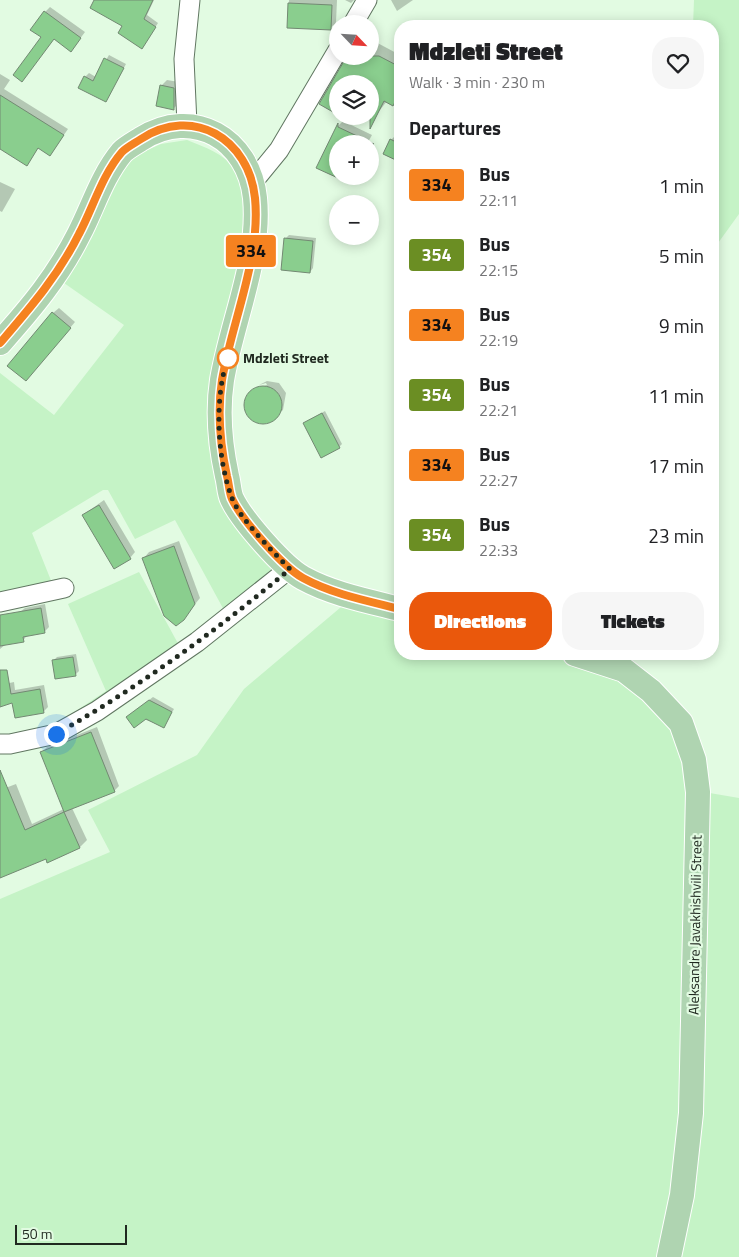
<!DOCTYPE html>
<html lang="en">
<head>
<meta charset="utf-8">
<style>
  body { margin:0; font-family:"Titillium Web",sans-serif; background:#f6f6f6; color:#202124; height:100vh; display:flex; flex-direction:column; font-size:19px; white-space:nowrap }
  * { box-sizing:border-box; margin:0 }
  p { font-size:16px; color:#757577 }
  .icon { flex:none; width:28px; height:28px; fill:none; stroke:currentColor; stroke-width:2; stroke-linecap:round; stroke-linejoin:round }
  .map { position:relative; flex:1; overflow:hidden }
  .side { position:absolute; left:394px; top:20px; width:325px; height:640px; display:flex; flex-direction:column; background:#fff; border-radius:20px; box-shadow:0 2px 12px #0003 }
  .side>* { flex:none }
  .badge { padding:0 10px; border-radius:4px; font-size:18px; line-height:32px }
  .needle { width:32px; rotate:115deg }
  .controls { position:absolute; left:329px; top:15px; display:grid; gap:10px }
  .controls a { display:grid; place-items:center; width:50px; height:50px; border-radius:50%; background:#fff; box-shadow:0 2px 12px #0003; font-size:25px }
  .scale { position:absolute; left:15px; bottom:12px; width:112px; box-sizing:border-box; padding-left:5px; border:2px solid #202920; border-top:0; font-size:14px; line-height:18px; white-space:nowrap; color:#202920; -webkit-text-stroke:4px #e2fbe2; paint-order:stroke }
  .you { position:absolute; width:25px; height:25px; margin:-12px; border:4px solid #fff; border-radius:50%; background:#1a73e8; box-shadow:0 0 0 8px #1a73e833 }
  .map>.badge { position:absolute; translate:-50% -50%; box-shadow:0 0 0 2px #fff }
  h2 { padding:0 15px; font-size:19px; line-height:45px }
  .round { display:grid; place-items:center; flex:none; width:52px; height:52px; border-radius:20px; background:#f6f6f6 }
  .headline { display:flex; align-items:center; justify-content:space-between; height:85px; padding:0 15px }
  h1 { font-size:24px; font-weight:800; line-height:38px }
  .cta { display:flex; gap:10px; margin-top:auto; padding:10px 15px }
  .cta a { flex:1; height:58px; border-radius:20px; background:#ea580c; color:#fff; font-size:20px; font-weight:800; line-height:58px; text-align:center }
  .cta a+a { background:#f6f6f6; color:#202124 }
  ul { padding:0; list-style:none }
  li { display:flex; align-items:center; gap:15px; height:70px; padding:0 15px }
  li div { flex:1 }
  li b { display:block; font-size:19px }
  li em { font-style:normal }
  li .badge { min-width:55px; font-weight:700; text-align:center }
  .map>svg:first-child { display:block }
  .green { fill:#c5f3c6 }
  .shadow { fill:#0003 }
  .building { fill:#8ace8e; stroke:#738973 }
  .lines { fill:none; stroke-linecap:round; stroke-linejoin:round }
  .minor-casing { stroke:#607661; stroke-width:21 }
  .major-casing { stroke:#fff; stroke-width:26 }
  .minor { stroke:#fff; stroke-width:19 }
  .major { stroke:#afd4b1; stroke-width:24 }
  .line-casing { stroke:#fff; stroke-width:11 }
  .line { stroke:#f58220; stroke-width:8 }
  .walk { stroke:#202920; stroke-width:5; stroke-dasharray:0 9 }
  .stop-dot { fill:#fff; stroke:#f58220; stroke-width:2.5 }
  .labels { text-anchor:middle; stroke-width:4.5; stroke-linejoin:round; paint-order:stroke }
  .stop-label { font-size:14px; font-weight:bold; fill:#202920; stroke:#e2fbe2; text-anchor:start }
  .street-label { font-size:14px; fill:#202920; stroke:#e2fbe2 }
</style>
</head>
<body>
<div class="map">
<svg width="739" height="1257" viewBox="0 0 739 1257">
  <rect width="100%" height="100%" fill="#e2fbe2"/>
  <g class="green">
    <path d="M 694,0 L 739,0 L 739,214 L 713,250 L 712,26 L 693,26 Z"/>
    <path d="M 187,140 C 205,147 224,154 235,169 C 266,210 220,338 211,387 C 208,404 207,428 209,444 C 214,491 250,528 277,565 L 225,612 L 175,520 L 135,539 L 108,490 L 103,490 L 32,533 L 52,583 L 0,592 L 0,373 L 54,415 L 124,325 L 64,283 L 95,231 L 119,171 L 140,153 L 161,144 Z"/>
    <path d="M 139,572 L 181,649 L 92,706 L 76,711 L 106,691 L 68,604 Z"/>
    <path d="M 347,602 L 400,609 L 400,654 L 575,654 L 624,670 L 681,723 L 698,791 L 739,798 L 739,1257 L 0,1257 L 0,899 L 110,852 L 88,810 L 197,755 L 244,689 Z"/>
  </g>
  <g class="shadow">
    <path d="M 96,0 L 154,0 L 147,15 L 158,23 L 145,43 Z"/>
    <path d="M 289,0 L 337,0 L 336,23 L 330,28 L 288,27 Z"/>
    <path d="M 345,0 L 354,0 L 351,3 Z"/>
    <path d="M 391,0 L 413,0 L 397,11 Z"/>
    <path d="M 50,7 L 85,32 L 76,44 L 54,38 L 22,80 L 43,37 L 45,12 Z"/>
    <path d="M 370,39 L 400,55 L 400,97 L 393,104 L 387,101 L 376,115 L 370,112 L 370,84 L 338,84 L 338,105 L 333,110 L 321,104 L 349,56 L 370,56 Z"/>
    <path d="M 109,55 L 126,64 L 106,101 L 85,77 L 89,73 L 96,77 Z"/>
    <path d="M 0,74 L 10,80 L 4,89 L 68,129 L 50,155 L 39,147 L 26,164 L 0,125 Z"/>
    <path d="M 167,80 L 179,82 L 179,103 L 174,108 L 161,86 Z"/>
    <path d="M 343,121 L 372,135 L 367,144 L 338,144 L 338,176 L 352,176 L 347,181 L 318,167 L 337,127 Z"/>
    <path d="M 395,136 L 400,139 L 400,160 L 391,140 Z"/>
    <path d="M 0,182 L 15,189 L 2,212 L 0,211 Z"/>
    <path d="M 289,235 L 316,238 L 313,268 L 310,272 L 285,239 Z"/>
    <path d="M 59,308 L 75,322 L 31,374 L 53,313 Z"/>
    <path d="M 267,381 L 279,383 L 286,393 L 283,410 L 267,422 L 256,421 L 248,414 L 245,403 L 247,398 L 255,389 L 267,385 L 266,383 L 259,385 Z"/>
    <path d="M 325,411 L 342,444 L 339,447 L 304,423 Z"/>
    <path d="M 104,500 L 135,552 L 130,558 L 83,515 Z"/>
    <path d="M 179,541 L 200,598 L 183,619 L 144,558 L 149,552 Z"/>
    <path d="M 45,604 L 49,627 L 44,632 L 27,635 L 23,641 L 6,644 L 0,649 L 0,617 L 20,612 L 25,608 Z"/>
    <path d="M 76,654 L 79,671 L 75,675 L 53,661 L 57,657 Z"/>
    <path d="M 14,682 L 15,690 L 44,685 L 48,707 L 43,712 L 13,701 L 0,706 L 0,685 Z"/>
    <path d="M 153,697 L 174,709 L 164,727 L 131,714 Z"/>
    <path d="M 97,727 L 119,786 L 114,791 L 72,808 L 87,840 L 80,847 L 48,862 L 46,858 L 0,876 L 0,790 L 16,784 L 32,824 L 64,809 L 41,753 L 47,747 Z"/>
  </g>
  <g class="building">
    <path d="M 94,0 L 153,0 L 144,19 L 156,27 L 142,49 L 118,33 L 122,26 L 90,8 Z"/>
    <path d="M 288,3 L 332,5 L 331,30 L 287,28 Z"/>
    <path d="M 44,11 L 81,38 L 71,52 L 54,39 L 22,82 L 13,75 L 41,37 L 30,30 Z"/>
    <path d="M 347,56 L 379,56 L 400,67 L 400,92 L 393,106 L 384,101 L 370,129 L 370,84 L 338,84 L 338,103 L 333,112 L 319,104 Z"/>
    <path d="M 104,58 L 124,68 L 106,102 L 78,88 L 84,76 L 93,81 Z"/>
    <path d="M 160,85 L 174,88 L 174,110 L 156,106 Z"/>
    <path d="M 0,95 L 64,135 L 50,156 L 38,148 L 27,166 L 0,149 Z"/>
    <path d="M 338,123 L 338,127 L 374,144 L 338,144 L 338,178 L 316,168 Z"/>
    <path d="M 390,139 L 400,144 L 400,162 L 383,154 Z"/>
    <path d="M 284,238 L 313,241 L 310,273 L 281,270 Z"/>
    <path d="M 52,312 L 71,328 L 26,381 L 7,366 Z"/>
    <circle cx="263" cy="405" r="19"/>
    <path d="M 322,413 L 340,448 L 321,458 L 303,423 Z"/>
    <path d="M 99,505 L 131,559 L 114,569 L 82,515 Z"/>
    <path d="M 174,546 L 195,604 L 184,620 L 176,626 L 164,616 L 142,558 Z"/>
    <path d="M 41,608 L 45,633 L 23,637 L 24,642 L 0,646 L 0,615 Z"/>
    <path d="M 73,657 L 76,676 L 55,679 L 52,660 Z"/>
    <path d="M 0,670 L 7,670 L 11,694 L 40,689 L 44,713 L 15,718 L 12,703 L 0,707 Z"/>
    <path d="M 149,700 L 172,712 L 164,728 L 146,719 L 134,728 L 126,717 Z"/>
    <path d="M 91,732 L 115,792 L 64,812 L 40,752 Z"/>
    <path d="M 0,770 L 25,830 L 64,812 L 80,848 L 47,863 L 46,859 L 0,878 Z"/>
  </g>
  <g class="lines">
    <g class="minor-casing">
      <g id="minor">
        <path d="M 353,24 L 367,0"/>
        <path d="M 187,124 L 184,59 L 190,0"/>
        <path d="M 252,183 L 279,150 L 338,50"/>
        <path d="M 0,602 L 64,588"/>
        <path d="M 0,744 L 10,744 L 56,734 L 97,711 L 197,642 L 289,569"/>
      </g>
    </g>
    <g class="major-casing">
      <g id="major">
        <path d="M 0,343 C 31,308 58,276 79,234 C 93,207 102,176 122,152 C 127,147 135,143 141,139 C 193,106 249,139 255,198 C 261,258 232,321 222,380 C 217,413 220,444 227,476 C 229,483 229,493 232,499 C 242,520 283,567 303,578 C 332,594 368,601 400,609"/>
        <path d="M 575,654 L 624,670 L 651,691 L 681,723 L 694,760 L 698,792 L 691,1113 L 682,1195 L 669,1257"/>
      </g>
    </g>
    <use href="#minor" class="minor"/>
    <use href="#major" class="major"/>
  </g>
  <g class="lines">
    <g class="line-casing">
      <path id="line" d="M 0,343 C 30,308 58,276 79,234 C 93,208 102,175 122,152 C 127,147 135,143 141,139 C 193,105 249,139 255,198 C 261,258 232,321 222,380 C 217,413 220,444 227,476 C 229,483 229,492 232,499 C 242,520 283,567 303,578 C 332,594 368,601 400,609"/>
    </g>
    <use href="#line" class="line"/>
    <path class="walk" d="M 56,734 C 139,687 216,631 290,569 C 274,553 239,518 232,498 C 217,459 214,397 228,358"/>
  </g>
  <circle class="stop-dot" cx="228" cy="358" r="10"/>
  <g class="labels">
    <g class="stop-label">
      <text x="243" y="363">Mdzleti Street</text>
    </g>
    <g class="street-label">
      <text transform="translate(695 925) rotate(-89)" y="5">Aleksandre Javakhishvili Street</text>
    </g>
  </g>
</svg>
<div class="controls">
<a><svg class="needle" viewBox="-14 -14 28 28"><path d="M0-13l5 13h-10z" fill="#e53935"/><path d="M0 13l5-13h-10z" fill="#757577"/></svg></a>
<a><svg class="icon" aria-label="layers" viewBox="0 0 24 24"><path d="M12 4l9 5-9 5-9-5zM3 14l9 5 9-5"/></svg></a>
<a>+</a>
<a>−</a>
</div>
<div class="scale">50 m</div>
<div class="you" style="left:56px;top:734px"></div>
<b class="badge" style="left:251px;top:251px;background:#f58220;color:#111">334</b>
<section class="side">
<div class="headline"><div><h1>Mdzleti Street</h1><p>Walk · 3 min · 230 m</p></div><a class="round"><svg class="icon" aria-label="heart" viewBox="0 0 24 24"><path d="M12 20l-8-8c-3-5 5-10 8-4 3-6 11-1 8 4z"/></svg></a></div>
<h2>Departures</h2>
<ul>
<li><span class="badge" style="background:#f58220;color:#111">334</span><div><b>Bus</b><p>22:11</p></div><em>1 min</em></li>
<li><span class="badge" style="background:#6b8e23;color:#fff">354</span><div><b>Bus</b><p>22:15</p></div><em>5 min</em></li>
<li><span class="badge" style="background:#f58220;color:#111">334</span><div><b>Bus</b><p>22:19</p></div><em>9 min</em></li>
<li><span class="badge" style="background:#6b8e23;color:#fff">354</span><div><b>Bus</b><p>22:21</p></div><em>11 min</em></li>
<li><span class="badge" style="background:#f58220;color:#111">334</span><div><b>Bus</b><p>22:27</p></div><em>17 min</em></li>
<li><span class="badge" style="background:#6b8e23;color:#fff">354</span><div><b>Bus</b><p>22:33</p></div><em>23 min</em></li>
</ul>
<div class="cta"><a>Directions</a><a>Tickets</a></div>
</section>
</div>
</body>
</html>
